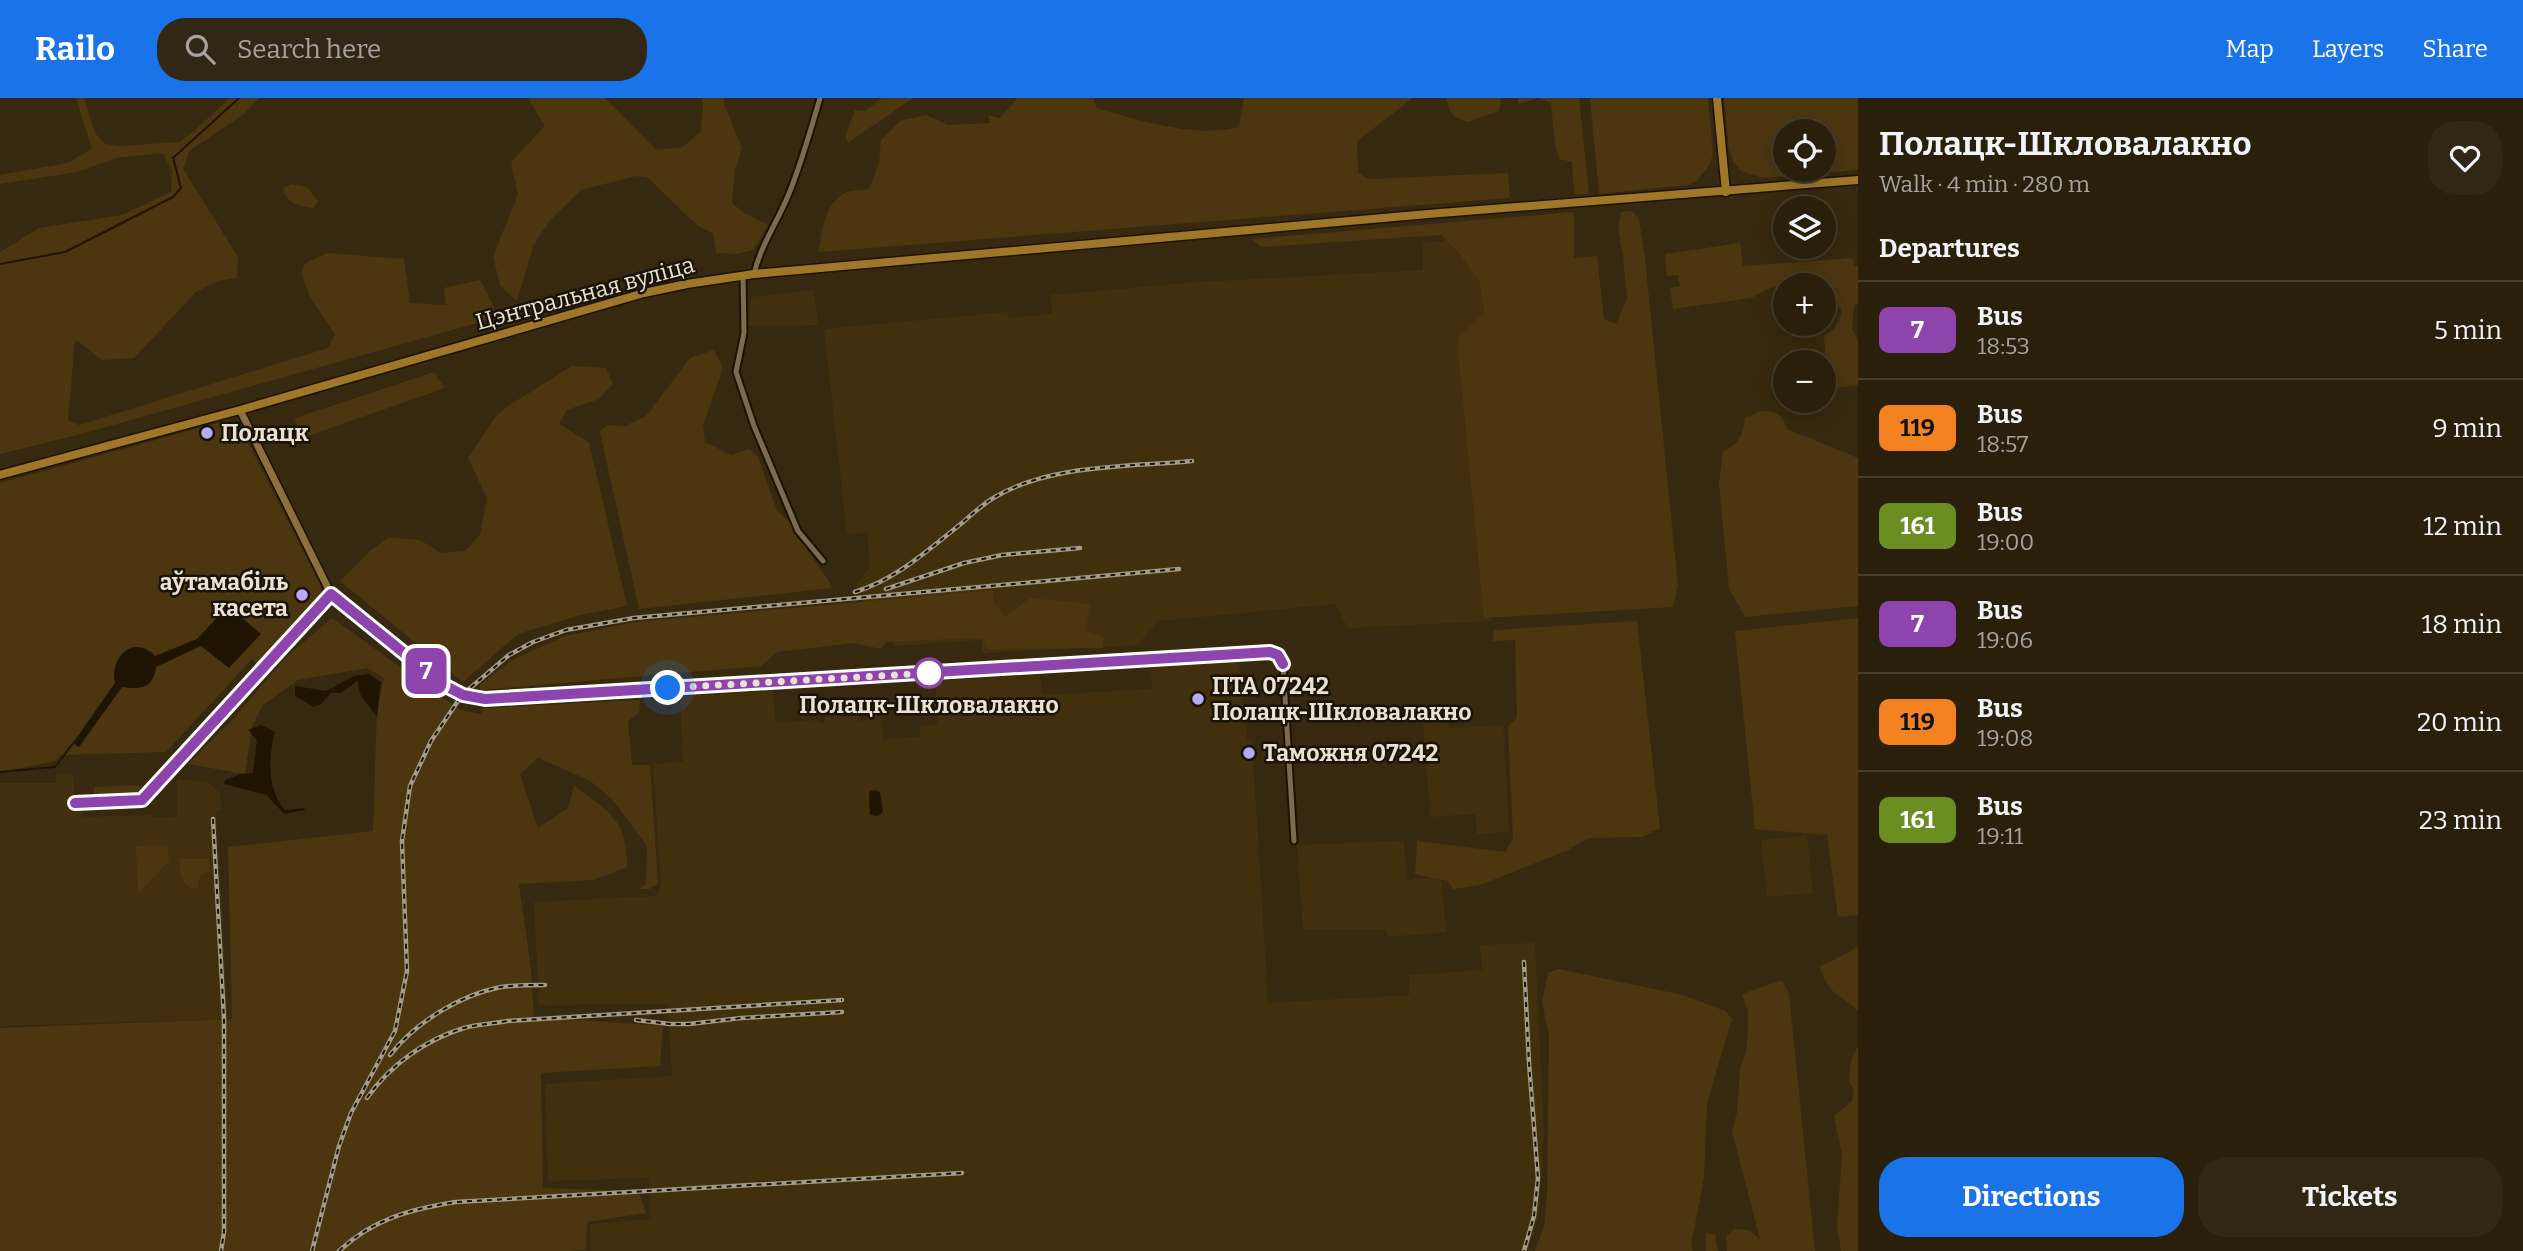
<!DOCTYPE html>
<html lang="en">
<head>
<meta charset="utf-8">
<style>
  body { margin:0; font-family:Bitter,serif; background:#312714; color:#f1f3f6; height:100vh; display:flex; flex-direction:column; font-size:26px; white-space:nowrap }
  * { box-sizing:border-box; margin:0 }
  p { font-size:23px; color:#a5a29d }
  .icon { flex:none; width:38px; height:38px; fill:none; stroke:currentColor; stroke-width:2; stroke-linecap:round; stroke-linejoin:round }
  .map { position:relative; flex:1; overflow:hidden }
  .sheet { display:flex; flex-direction:column; background:#291f0b; width:665px }
  .sheet>* { flex:none }
  .badge { padding:0 14px; border-radius:10px; font-size:24px; line-height:46px }
  .fabs { position:absolute; left:1773px; top:21px; display:grid; gap:14px }
  .fabs a { display:grid; place-items:center; width:63px; height:63px; border-radius:50%; background:#291f0b; box-shadow:0 4px 18px #0003,0 0 0 2px #453d2c; font-size:35px }
  .you { position:absolute; width:35px; height:35px; margin:-18px; border:5px solid #fff; border-radius:50%; background:#1a73e8; box-shadow:0 0 0 10px #1a73e833 }
  .map>.badge { position:absolute; translate:-50% -50%; box-shadow:0 0 0 4px #fff }
  h2 { padding:0 21px; font-size:26px; line-height:63px }
  .round { display:grid; place-items:center; flex:none; width:74px; height:74px; border-radius:28px; background:#312714 }
  .head { display:flex; align-items:center; justify-content:space-between; height:119px; padding:0 21px }
  h1 { font-size:33px; font-weight:700; line-height:52px }
  .button { display:flex; gap:14px; margin-top:auto; padding:14px 21px }
  .button a { flex:1; height:80px; border-radius:28px; background:#1a73e8; color:#fff; font-size:28px; font-weight:700; line-height:80px; text-align:center }
  .button a+a { background:#312714; color:#f1f3f6 }
  ul { padding:0; list-style:none }
  li { display:flex; align-items:center; gap:21px; height:98px; padding:0 21px; border-top:2px solid #453d2c }
  li div { flex:1 }
  li b { display:block; font-size:26px }
  li em { font-style:normal }
  li .badge { min-width:77px; font-weight:700; text-align:center }
  header { display:flex; align-items:center; gap:42px; box-sizing:border-box; height:98px; padding:0 35px; background:#1a73e8; color:#fff }
  header strong { font-size:33px }
  nav { display:flex; gap:38px; margin-inline-start:auto; font-size:24px }
  .search { width:490px; height:63px; background:#312714; display:flex; align-items:center; gap:18px; box-sizing:border-box; padding:0 24px; border-radius:28px; color:#a5a29d; font-size:26px }
  main { display:flex; flex:1; min-height:0 }
  .map>svg:first-child { display:block }
  .built { fill:#422f0e }
  .green { fill:#4b3610; fill-rule:evenodd }
  .water { fill:#1f1302 }
  .lines { fill:none; stroke-linecap:round; stroke-linejoin:round }
  .stream { stroke:#1f1302; stroke-width:2 }
  .street-casing { stroke:#1e1100; stroke-width:9 }
  .secondary-casing { stroke:#1e1100; stroke-width:10 }
  .primary-casing { stroke:#1e1100; stroke-width:11 }
  .street { stroke:#7c6b50; stroke-width:5 }
  .secondary { stroke:#8d713c; stroke-width:7 }
  .primary { stroke:#9e7828; stroke-width:8 }
  .rail-casing { stroke:#a59a86; stroke-width:4.5 }
  .rail { stroke:#191308; stroke-width:2; stroke-dasharray:5; stroke-linecap:butt }
  .line-casing { stroke:#fff; stroke-width:16 }
  .line { stroke:#8e44ad; stroke-width:10 }
  .walk { stroke:#ebe1d2; stroke-width:7; stroke-dasharray:0 12.6 }
  .poi-dot { fill:#b7abf7; stroke:#191308; stroke-width:2.5 }
  .stop-dot { fill:#fff; stroke:#8e44ad; stroke-width:3.5 }
  .labels { text-anchor:middle; stroke-width:5; stroke-linejoin:round; paint-order:stroke }
  .street-label { font-size:23px; fill:#ebe1d2; stroke:#191308 }
  .poi-label { font-size:23px; font-weight:bold; fill:#ebe1d2; stroke:#191308; text-anchor:start }
  .stop-label { font-size:23px; font-weight:bold; fill:#ebe1d2; stroke:#191308 }
</style>
</head>
<body>
<header>
<strong>Railo</strong>
<div class="search"><svg class="icon" aria-label="search" viewBox="0 0 24 24"><circle cx="10" cy="10" r="6"/><path d="M15 15l6 6"/></svg>Search here</div>
<nav><a>Map</a><a>Layers</a><a>Share</a></nav>
</header>
<main>
<div class="map">
<svg width="1858" height="1153" viewBox="0 0 1858 1153">
  <rect width="100%" height="100%" fill="#37290f"/>
  <g class="built">
    <path d="M 1519,137 L 1528,229 L 1464,245 L 1492,523 L 1348,530 L 1335,506 L 1159,523 L 1137,547 L 982,555 L 982,542 L 895,548 L 866,511 L 856,486 L 869,471 L 868,434 L 847,436 L 824,231 L 1008,214 L 1009,220 L 1052,216 L 1051,197 L 1199,184 L 1423,172 L 1423,145 Z"/>
    <path d="M 814,192 L 818,227 L 748,228 L 751,199 Z"/>
    <path d="M 1239,564 L 1247,642 L 1252,642 L 1268,905 L 1409,897 L 1410,877 L 1482,872 L 1480,847 L 1535,845 L 1544,1037 L 1539,1115 L 1528,1153 L 591,1153 L 590,1126 L 651,1121 L 649,1080 L 548,1083 L 545,986 L 672,978 L 668,906 L 539,907 L 534,804 L 656,798 L 661,787 L 653,666 L 683,664 L 680,598 L 773,593 L 776,625 L 817,622 L 818,625 L 824,625 L 825,619 L 859,617 L 859,623 L 867,623 L 866,604 L 881,603 L 884,643 L 887,641 L 920,639 L 920,628 L 937,626 L 936,583 L 1040,577 L 1043,597 L 1152,591 L 1151,569 Z"/>
    <path d="M 1448,618 L 1449,630 L 1503,627 L 1509,734 L 1477,736 L 1475,716 L 1430,719 L 1423,620 Z"/>
    <path d="M 73,675 L 75,708 L 82,708 L 83,719 L 151,717 L 152,720 L 177,719 L 177,682 L 206,683 L 220,695 L 221,712 L 216,713 L 228,921 L 0,928 L 0,685 L 56,685 L 56,676 Z"/>
    <path d="M 1807,737 L 1813,795 L 1767,799 L 1761,742 Z"/>
    <path d="M 1404,743 L 1406,782 L 1441,779 L 1446,834 L 1388,839 L 1386,832 L 1303,832 L 1297,747 Z"/>
  </g>
  <g class="green">
    <path d="M 76,0 L 84,0 L 95,35 L 105,46 L 120,48 L 179,44 L 193,34 L 230,0 L 259,0 L 244,16 L 189,53 L 183,71 L 238,159 L 237,180 L 217,183 L 196,194 L 134,260 L 102,262 L 75,241 L 68,322 L 79,327 L 328,250 L 335,236 L 310,199 L 301,174 L 304,166 L 327,155 L 404,161 L 410,205 L 446,207 L 444,190 L 480,182 L 499,219 L 81,336 L 0,356 L 0,154 L 39,130 L 122,117 L 171,94 L 172,74 L 163,55 L 115,60 L 78,74 L 0,86 L 0,77 L 67,65 L 92,51 Z"/>
    <path d="M 528,0 L 605,0 L 656,52 L 683,49 L 701,33 L 703,6 L 701,0 L 724,0 L 725,9 L 742,50 L 735,71 L 732,105 L 744,115 L 768,127 L 753,152 L 736,156 L 716,155 L 713,135 L 698,128 L 647,79 L 636,78 L 581,92 L 550,122 L 534,146 L 517,203 L 500,187 L 493,158 L 518,97 L 511,64 L 545,28 Z"/>
    <path d="M 882,0 L 913,0 L 848,45 L 845,39 L 855,12 L 865,13 Z"/>
    <path d="M 1015,0 L 1093,0 L 1097,10 C 1139,23 1196,40 1239,29 L 1244,0 L 1413,0 L 1357,43 L 1358,75 L 1369,81 L 1508,75 L 1510,100 L 819,154 C 822,133 824,104 847,94 C 853,92 862,92 869,91 L 879,65 L 881,42 L 900,23 L 926,17 L 948,27 L 990,25 L 988,17 L 1000,20 L 1016,2 Z"/>
    <path d="M 1445,0 L 1501,0 L 1499,13 L 1468,24 L 1453,18 Z"/>
    <path d="M 1517,0 L 1579,0 L 1589,96 L 1574,96 L 1572,64 L 1559,61 L 1555,46 L 1551,5 L 1538,0 L 1519,6 Z"/>
    <path d="M 1590,0 L 1708,0 L 1713,55 L 1710,66 L 1697,83 L 1689,87 L 1599,96 Z"/>
    <path d="M 1724,0 L 1858,0 L 1858,72 L 1763,80 L 1741,73 L 1733,63 L 1729,51 ZM 1785,33 L 1824,33 L 1824,72 L 1785,72 Z"/>
    <path d="M 291,86 L 307,89 L 318,103 L 314,110 C 300,108 287,107 283,91 Z"/>
    <path d="M 1632,113 L 1639,121 L 1645,161 L 1678,487 L 1673,509 L 1484,520 L 1457,241 L 1485,214 L 1479,183 L 1459,155 L 1441,137 L 1261,149 L 1252,141 L 1574,114 L 1574,160 L 1597,158 L 1604,221 L 1616,226 L 1627,201 L 1623,158 L 1618,132 L 1621,114 Z"/>
    <path d="M 1740,145 L 1743,168 L 1853,160 L 1854,168 L 1858,168 L 1858,205 L 1854,207 L 1852,230 L 1858,243 L 1858,287 L 1824,291 L 1824,264 L 1821,264 L 1825,256 L 1824,237 L 1834,231 L 1842,215 L 1834,198 L 1824,192 L 1824,187 L 1815,187 L 1809,184 L 1785,187 L 1770,190 L 1751,200 L 1673,211 L 1670,190 L 1680,188 L 1678,177 L 1667,178 L 1665,156 Z"/>
    <path d="M 714,252 L 723,270 L 703,327 L 705,344 L 731,357 L 749,351 L 758,359 L 777,412 L 789,424 L 833,490 L 639,511 L 600,334 L 607,327 L 625,328 L 647,317 L 690,260 Z"/>
    <path d="M 572,268 L 606,270 L 613,286 L 599,301 L 567,312 L 559,326 L 589,344 L 627,508 L 580,517 L 518,536 L 463,584 L 340,483 L 370,453 L 389,439 L 420,442 L 441,455 L 465,453 L 480,437 L 487,400 L 468,360 L 496,318 L 508,308 Z"/>
    <path d="M 434,274 L 445,290 L 299,341 L 295,320 Z"/>
    <path d="M 1761,313 C 1776,313 1782,316 1787,331 L 1858,360 L 1858,508 L 1745,519 L 1729,490 L 1719,386 L 1723,353 C 1739,346 1743,337 1745,320 Z"/>
    <path d="M 228,322 L 239,327 L 321,488 L 321,501 L 260,568 L 252,561 L 166,654 L 61,657 L 56,663 L 0,674 L 0,385 Z"/>
    <path d="M 992,492 L 995,506 L 1005,519 L 1030,500 L 1090,506 L 1086,532 L 1103,539 L 1103,550 L 988,551 L 985,542 L 975,540 L 886,544 L 881,551 L 853,545 L 777,554 L 761,568 L 481,592 L 479,587 L 514,561 L 565,538 L 636,524 Z"/>
    <path d="M 332,520 L 460,612 L 481,616 L 483,610 L 640,602 L 639,615 L 628,623 L 632,667 L 650,667 L 658,786 L 649,791 L 640,791 L 646,785 L 647,748 L 612,701 L 589,682 L 538,660 L 520,676 L 538,730 L 568,710 L 574,687 C 608,715 628,720 627,769 L 593,782 L 519,786 L 531,871 L 534,919 L 663,928 L 660,968 L 541,975 L 543,1090 L 638,1093 L 646,1115 L 587,1124 L 586,1152 L 572,1153 L 0,1153 L 0,930 L 232,921 L 228,749 L 373,733 L 377,611 L 384,580 L 367,570 L 298,582 L 263,607 L 252,629 L 245,676 L 188,666 L 236,618 L 284,561 Z"/>
    <path d="M 1858,520 L 1858,817 L 1838,819 L 1827,737 L 1755,731 L 1735,533 Z"/>
    <path d="M 1637,523 L 1660,730 L 1642,739 L 1589,740 L 1568,752 L 1480,787 L 1453,791 L 1448,783 L 1415,776 L 1417,743 L 1505,754 L 1513,740 L 1508,628 L 1517,620 L 1515,542 L 1493,543 L 1494,532 Z"/>
    <path d="M 137,687 L 143,690 L 137,697 L 94,699 L 94,689 Z"/>
    <path d="M 168,747 L 169,763 L 138,796 L 136,748 Z"/>
    <path d="M 179,761 L 209,761 L 210,772 L 200,777 L 198,789 L 195,791 C 181,789 180,772 179,761 Z"/>
    <path d="M 1858,849 L 1858,913 C 1838,893 1831,901 1820,869 Z"/>
    <path d="M 1558,871 L 1683,897 L 1725,913 L 1732,921 L 1707,1005 L 1704,1080 L 1691,1147 L 1693,1153 L 1535,1153 L 1544,1129 L 1547,1098 L 1549,938 L 1542,904 L 1548,875 Z"/>
    <path d="M 1782,882 L 1789,896 L 1815,1153 L 1727,1153 L 1726,1138 L 1735,1131 L 1748,1132 L 1760,1141 L 1732,1034 L 1737,1014 L 1740,971 L 1746,954 L 1748,930 L 1748,912 L 1742,896 Z"/>
    <path d="M 1858,948 L 1858,1153 L 1841,1153 L 1837,1128 L 1842,1058 L 1834,1018 L 1852,1003 L 1854,992 L 1849,983 L 1851,961 Z"/>
    <path d="M 1706,1135 L 1715,1136 L 1718,1153 L 1706,1153 Z"/>
  </g>
  <g class="water">
    <path d="M 228,508 L 261,536 L 229,570 L 201,548 L 156,569 C 153,590 142,592 122,589 L 79,649 L 73,645 L 115,585 C 109,558 135,536 155,558 L 197,541 Z"/>
    <path d="M 369,576 L 381,584 L 377,619 L 361,598 L 357,583 L 341,595 L 331,595 L 321,606 L 313,609 L 295,598 L 295,588 L 326,593 L 354,578 Z"/>
    <path d="M 261,627 L 275,634 C 268,659 267,692 285,712 L 304,710 L 305,712 L 284,716 L 267,697 L 224,686 L 225,682 L 241,676 L 253,675 L 257,642 L 248,632 Z"/>
    <path d="M 874,692 L 880,694 L 883,714 L 878,718 L 870,717 L 869,696 L 870,693 Z"/>
  </g>
  <g class="lines">
    <g class="stream">
      <path d="M 0,166 L 65,154 L 173,99 L 181,90 L 173,60 L 239,0"/>
      <path d="M 0,674 L 55,669 L 74,644"/>
    </g>
    <g class="street-casing">
      <g id="street">
        <path d="M 754,176 C 761,146 779,122 790,93 C 802,63 811,31 820,0"/>
        <path d="M 743,178 L 744,235 L 736,274 L 754,328 L 798,433 L 823,463"/>
        <path d="M 1283,566 L 1294,743"/>
        <path d="M 75,705 L 142,703 L 331,496"/>
      </g>
    </g>
    <g class="secondary-casing">
      <path id="secondary" d="M 240,312 L 331,496 L 442,586 L 462,597 L 485,601 L 1270,554 L 1278,557 L 1283,566"/>
    </g>
    <g class="primary-casing">
      <g id="primary">
        <path d="M 1717,0 L 1726,94"/>
        <path d="M 0,377 L 240,312 L 644,195 L 687,186 L 754,176 L 1428,116 L 1858,82"/>
      </g>
    </g>
    <use href="#street" class="street"/>
    <use href="#secondary" class="secondary"/>
    <use href="#primary" class="primary"/>
    <g class="rail-casing">
      <g id="rail">
        <path d="M 886,491 L 964,465 L 1002,457 L 1080,450"/>
        <path d="M 855,494 C 897,481 928,452 962,425 C 972,416 983,406 995,399 C 1051,366 1129,369 1192,363"/>
        <path d="M 213,721 L 224,921 L 224,1134 L 221,1153"/>
        <path d="M 1524,864 L 1529,965 L 1538,1080 L 1534,1118 L 1524,1153"/>
        <path d="M 636,922 L 670,926 L 689,926 L 741,920 L 842,914"/>
        <path d="M 390,957 C 416,924 460,897 501,889 C 515,887 531,887 545,887"/>
        <path d="M 367,1000 C 390,967 425,942 464,930 C 478,926 493,926 507,923 L 842,902"/>
        <path d="M 312,1153 L 339,1048 L 351,1015 L 395,933 L 407,873 L 402,743 L 410,688 L 431,643 L 462,597 L 509,557 L 533,544 L 566,532 L 634,520 L 1179,471"/>
        <path d="M 339,1153 C 373,1121 411,1111 456,1104 L 962,1075"/>
      </g>
    </g>
    <use href="#rail" class="rail"/>
  </g>
  <g class="lines">
    <g class="line-casing">
      <path id="line" d="M 75,705 L 142,702 L 331,496 L 442,586 L 463,597 L 485,601 L 1270,554 L 1278,557 L 1283,566"/>
    </g>
    <use href="#line" class="line"/>
    <path class="walk" d="M 668,590 L 929,575"/>
  </g>
  <g class="poi-dot">
    <circle cx="207" cy="335" r="7"/>
    <circle cx="302" cy="497" r="7"/>
    <circle cx="1198" cy="601" r="7"/>
    <circle cx="1249" cy="655" r="7"/>
  </g>
  <circle class="stop-dot" cx="929" cy="575" r="14"/>
  <g class="labels">
    <g class="street-label">
      <text transform="translate(585 195) rotate(-15)" y="8">Цэнтральная вуліца</text>
    </g>
    <g class="poi-label">
      <text x="221" y="343">Полацк</text>
      <text x="288" y="492" text-anchor="end">аўтамабіль<tspan x="288" dy="26">касета</tspan></text>
      <text x="1212" y="596">ПТА 07242<tspan x="1212" dy="26">Полацк-Шкловалакно</tspan></text>
      <text x="1263" y="663">Таможня 07242</text>
    </g>
    <g class="stop-label">
      <text x="929" y="615">Полацк-Шкловалакно</text>
    </g>
  </g>
</svg>
<div class="fabs">
<a><svg class="icon" aria-label="locate" viewBox="0 0 24 24"><circle cx="12" cy="12" r="6"/><path d="M12 2v4M12 18v4M2 12h4M18 12h4"/></svg></a>
<a><svg class="icon" aria-label="layers" viewBox="0 0 24 24"><path d="M12 4l9 5-9 5-9-5zM3 14l9 5 9-5"/></svg></a>
<a>+</a>
<a>−</a>
</div>
<div class="you" style="left:668px;top:590px"></div>
<b class="badge" style="left:426px;top:573px;background:#8e44ad;color:#fff">7</b>
</div>
<section class="sheet">
<div class="head"><div><h1>Полацк-Шкловалакно</h1><p>Walk · 4 min · 280 m</p></div><a class="round"><svg class="icon" aria-label="heart" viewBox="0 0 24 24"><path d="M12 20l-8-8c-3-5 5-10 8-4 3-6 11-1 8 4z"/></svg></a></div>
<h2>Departures</h2>
<ul>
<li><span class="badge" style="background:#8e44ad;color:#fff">7</span><div><b>Bus</b><p>18:53</p></div><em>5 min</em></li>
<li><span class="badge" style="background:#f58220;color:#111">119</span><div><b>Bus</b><p>18:57</p></div><em>9 min</em></li>
<li><span class="badge" style="background:#6b8e23;color:#fff">161</span><div><b>Bus</b><p>19:00</p></div><em>12 min</em></li>
<li><span class="badge" style="background:#8e44ad;color:#fff">7</span><div><b>Bus</b><p>19:06</p></div><em>18 min</em></li>
<li><span class="badge" style="background:#f58220;color:#111">119</span><div><b>Bus</b><p>19:08</p></div><em>20 min</em></li>
<li><span class="badge" style="background:#6b8e23;color:#fff">161</span><div><b>Bus</b><p>19:11</p></div><em>23 min</em></li>
</ul>
<div class="button"><a>Directions</a><a>Tickets</a></div>
</section>
</main>
</body>
</html>
